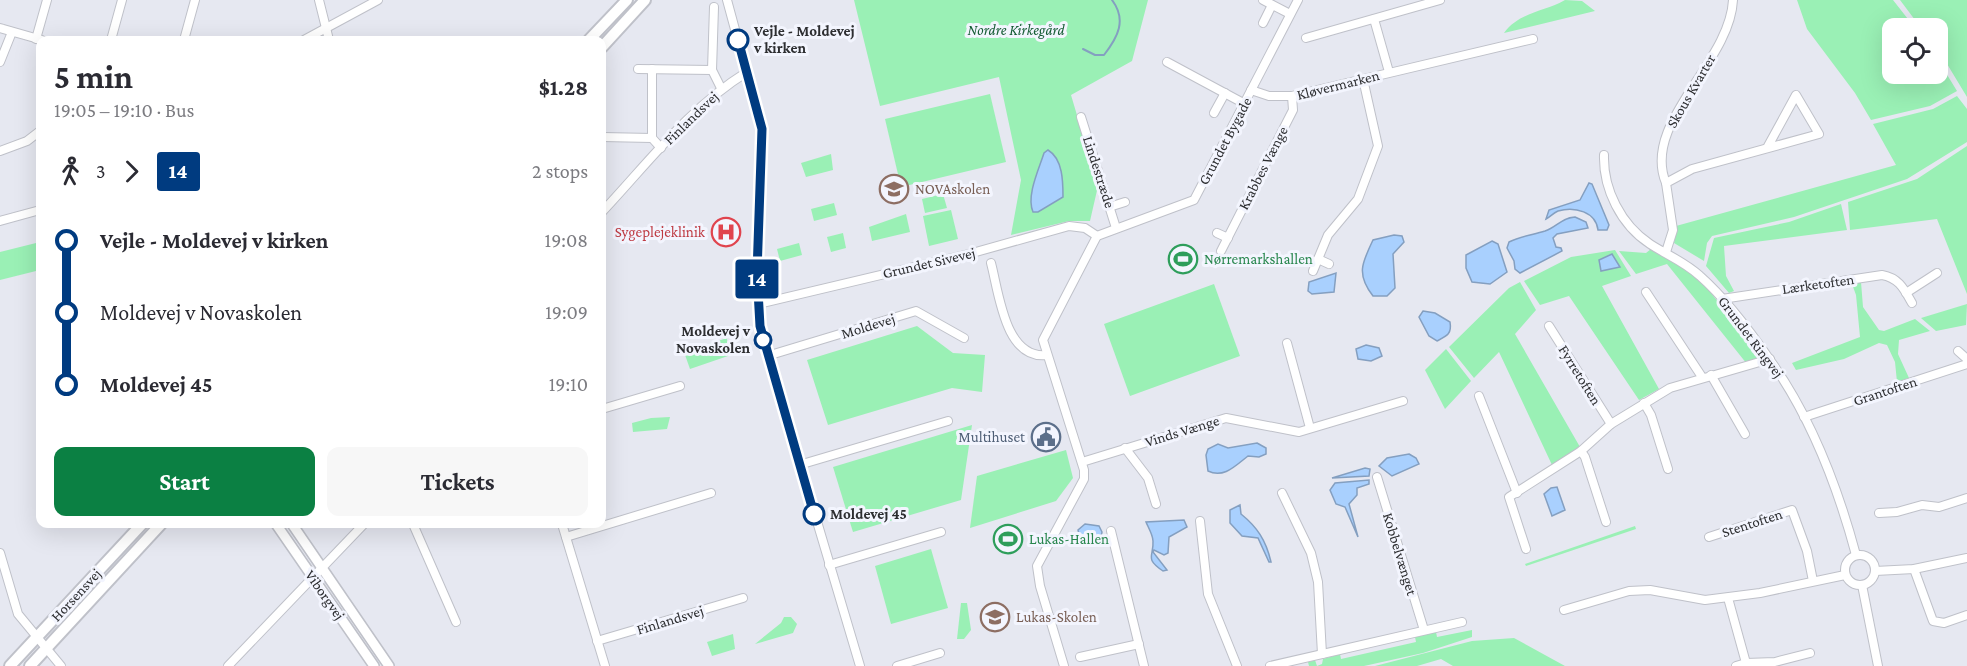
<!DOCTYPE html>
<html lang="en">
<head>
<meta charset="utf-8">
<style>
  body { margin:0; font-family:"Crimson Pro",serif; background:#f7f7f7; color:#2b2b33; height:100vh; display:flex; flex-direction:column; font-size:22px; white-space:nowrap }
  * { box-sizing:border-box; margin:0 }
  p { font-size:20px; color:#7c7c81 }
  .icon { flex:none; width:33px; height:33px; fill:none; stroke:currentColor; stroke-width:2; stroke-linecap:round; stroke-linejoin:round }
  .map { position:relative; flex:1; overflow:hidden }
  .panel { position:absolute; left:36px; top:36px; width:570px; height:492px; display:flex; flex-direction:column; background:#fff; border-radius:12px; box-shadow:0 6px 24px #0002 }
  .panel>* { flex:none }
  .badge { padding:0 12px; border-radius:4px; font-size:21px; line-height:39px }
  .controls { position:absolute; left:1882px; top:18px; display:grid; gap:12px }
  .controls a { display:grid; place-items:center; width:66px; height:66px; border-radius:12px; background:#fff; box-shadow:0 6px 24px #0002; font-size:30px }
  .map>.badge { position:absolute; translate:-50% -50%; box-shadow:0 0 0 3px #fff }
  .legs { display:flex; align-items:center; gap:9px; height:66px; padding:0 18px; font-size:20px }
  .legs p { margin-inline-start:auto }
  .headline { display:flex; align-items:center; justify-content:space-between; height:102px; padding:0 18px }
  h1 { font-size:33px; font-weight:700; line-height:45px }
  .button { display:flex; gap:12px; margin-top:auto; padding:12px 18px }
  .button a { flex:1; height:69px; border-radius:12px; background:#0b8043; color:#fff; font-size:24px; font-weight:700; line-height:69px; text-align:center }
  .button a+a { background:#f7f7f7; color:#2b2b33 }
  ul { padding:0 18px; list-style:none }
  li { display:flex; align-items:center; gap:21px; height:72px; font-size:22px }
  li i { display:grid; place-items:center; width:9px; height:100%; margin:0 8px; background:currentColor }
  li i::after { content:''; width:15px; height:15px; margin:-8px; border:4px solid; border-radius:50%; background:#fff }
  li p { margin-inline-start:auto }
  li:first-child i { background:linear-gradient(#0000 50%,currentColor 0) }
  li:last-child i { background:linear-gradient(currentColor 50%,#0000 0) }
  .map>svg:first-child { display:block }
  .green { fill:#9af0b5 }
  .water { fill:#a9d0fe; stroke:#849fc0; stroke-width:1.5 }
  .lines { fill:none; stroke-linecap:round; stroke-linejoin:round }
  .stream { stroke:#849fc0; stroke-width:2 }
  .minor-casing { stroke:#bfc1c9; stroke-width:10 }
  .tertiary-casing { stroke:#bfc1c9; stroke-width:12 }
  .secondary-casing { stroke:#bfc1c9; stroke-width:14 }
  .minor { stroke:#fff; stroke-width:8 }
  .tertiary { stroke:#fff; stroke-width:9 }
  .secondary { stroke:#fff; stroke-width:10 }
  .line-1-casing { stroke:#fff; stroke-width:14 }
  .line-1 { stroke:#003b80; stroke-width:9 }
  .stop-1-dot { fill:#fff; stroke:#003b80; stroke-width:3 }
  .labels { text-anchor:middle; stroke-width:6; stroke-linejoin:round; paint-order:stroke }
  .park-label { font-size:15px; font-style:italic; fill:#145b33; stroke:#f3f5fe }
  .stop-label { font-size:15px; font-weight:bold; fill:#2d2e31; stroke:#f3f5fe; text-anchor:start }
  .street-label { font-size:15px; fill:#2d2e31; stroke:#f3f5fe }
  .education-label { font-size:15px; fill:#785e54; stroke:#f3f5fe; text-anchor:start }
  .health-label { font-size:15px; fill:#be3a42; stroke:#f3f5fe; text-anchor:end }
  .leisure-label { font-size:15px; fill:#27864d; stroke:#f3f5fe; text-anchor:start }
  .service-label { font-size:15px; fill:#4e5e75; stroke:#f3f5fe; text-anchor:end }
</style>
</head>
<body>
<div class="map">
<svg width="1967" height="666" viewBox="0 0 1967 666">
  <rect width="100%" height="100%" fill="#e6e8f1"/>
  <g class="green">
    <path d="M 854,0 L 1148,0 L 1132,61 L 1071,95 L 1098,186 L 1090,221 L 1069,221 L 1011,235 L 1021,180 L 999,77 L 880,106 Z"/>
    <path d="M 1565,0 L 1582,1 L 1595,11 L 1504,33 C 1519,12 1544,12 1565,0 Z"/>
    <path d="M 1797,0 L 1893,0 L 1915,28 L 1893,28 L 1893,74 L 1938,74 L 1938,60 L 1957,91 L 1930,106 L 1871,120 L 1855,93 L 1807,29 Z"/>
    <path d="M 1900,0 L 1967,0 L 1967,97 L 1938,49 L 1938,28 L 1921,28 Z"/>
    <path d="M 990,94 L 1006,162 L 901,187 L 885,119 Z"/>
    <path d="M 1957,96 L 1967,109 L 1967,142 L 1907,179 L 1794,217 L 1712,236 L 1707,243 L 1704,261 L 1674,243 L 1676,226 L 1896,165 L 1873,124 L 1933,109 Z"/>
    <path d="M 1967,146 L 1967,294 L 1937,219 L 1850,230 L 1848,202 L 1917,179 Z"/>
    <path d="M 831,154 L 833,170 L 806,177 L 801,163 Z"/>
    <path d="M 943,194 L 947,208 L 925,213 L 922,199 Z"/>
    <path d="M 834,203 L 837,215 L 814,221 L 811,209 Z"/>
    <path d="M 1841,204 L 1847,230 L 1724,246 L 1726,276 L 1734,291 L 1729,293 L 1706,266 L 1714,238 L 1789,222 Z"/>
    <path d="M 951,210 L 958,239 L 929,246 L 923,216 Z"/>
    <path d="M 906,214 L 910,232 L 872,241 L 869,227 Z"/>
    <path d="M 843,233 L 846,248 L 831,252 L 827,237 Z"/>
    <path d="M 40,242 L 40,270 L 0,280 L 0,252 Z"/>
    <path d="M 799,243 L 802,255 L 780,261 L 777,249 Z"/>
    <path d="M 1651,249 L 1691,272 L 1702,282 L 1758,351 L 1762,356 L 1760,360 L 1747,364 L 1667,264 L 1636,274 L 1619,251 L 1646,253 Z"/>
    <path d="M 1615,250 L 1631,276 L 1602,286 L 1659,389 L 1639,400 L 1569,296 L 1540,305 L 1524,281 L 1571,257 Z"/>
    <path d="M 1520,282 L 1536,310 L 1515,334 L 1580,447 L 1552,465 L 1499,352 L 1474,378 L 1449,347 L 1509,288 Z"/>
    <path d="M 1861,282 L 1863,307 L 1879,330 L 1884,331 L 1915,319 L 1930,331 L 1899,340 L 1898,354 L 1909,378 L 1897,382 L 1895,362 L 1887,345 L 1879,343 L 1844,359 L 1796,370 L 1792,363 L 1860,337 L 1856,295 L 1852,284 Z"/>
    <path d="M 1214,284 L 1240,356 L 1130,396 L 1104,324 Z"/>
    <path d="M 1967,304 L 1966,325 L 1936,331 L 1921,318 Z"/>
    <path d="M 917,326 L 953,353 L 985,355 L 982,392 L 952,388 L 828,425 L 807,360 Z"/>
    <path d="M 727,338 L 728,356 L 690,369 L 684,352 Z"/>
    <path d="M 1446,349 L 1471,381 L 1445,409 L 1425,370 Z"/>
    <path d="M 651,418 L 670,417 L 667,429 L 633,432 L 632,423 Z"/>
    <path d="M 972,425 L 961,500 L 853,532 L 833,467 Z"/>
    <path d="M 1066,450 L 1073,478 L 1056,501 L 970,528 L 977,476 Z"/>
    <path d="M 1635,526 L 1636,529 L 1526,566 L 1525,564 Z"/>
    <path d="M 931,549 L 948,608 L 891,624 L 875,566 Z"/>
    <path d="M 961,603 L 967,603 L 971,630 L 964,639 L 957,639 Z"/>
    <path d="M 784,617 L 791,617 L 797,624 L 793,633 L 755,644 L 781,623 Z"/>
    <path d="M 1472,630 L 1472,637 L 1423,653 L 1364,666 L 1309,666 L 1308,662 L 1315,660 L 1317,666 L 1322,664 L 1323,659 L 1340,654 L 1341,659 L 1416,642 L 1415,637 L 1436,632 L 1437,637 Z"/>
    <path d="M 733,634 L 735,649 L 712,656 L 707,642 Z"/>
    <path d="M 1514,638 L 1565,666 L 1453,666 L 1441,659 L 1417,666 L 1375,666 L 1472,641 Z"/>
  </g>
  <g class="water">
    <path d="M 1048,150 C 1063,159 1063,182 1063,197 L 1038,212 L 1033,212 C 1026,196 1039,169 1044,153 Z"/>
    <path d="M 1589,183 L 1592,184 L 1609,225 L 1607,230 L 1598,230 C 1596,212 1575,206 1558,211 C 1553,213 1550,217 1546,219 L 1549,210 L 1580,200 Z"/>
    <path d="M 1575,217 L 1586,222 L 1588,228 L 1557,234 L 1553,238 L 1556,247 L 1561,248 L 1562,251 L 1520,273 L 1515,269 L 1514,261 L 1507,248 L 1509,242 C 1521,236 1532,235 1545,231 C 1557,227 1561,218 1575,217 Z"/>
    <path d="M 1394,235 L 1402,236 L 1404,242 L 1393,254 L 1395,288 L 1387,296 L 1373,296 C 1356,274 1362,263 1373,240 Z"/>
    <path d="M 1492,241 L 1498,244 L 1507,272 L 1490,284 L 1472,282 L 1466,268 L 1466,255 Z"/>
    <path d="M 1612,254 L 1620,267 L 1601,271 L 1599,260 Z"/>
    <path d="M 1336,273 L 1334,292 L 1312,294 L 1308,291 L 1309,282 Z"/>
    <path d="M 1423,311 L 1435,313 L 1450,322 C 1452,334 1447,336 1437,341 L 1429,336 L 1419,317 Z"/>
    <path d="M 1366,345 L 1379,348 L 1382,356 L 1371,361 L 1358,359 L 1356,349 Z"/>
    <path d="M 1257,443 L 1266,448 L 1266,454 L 1259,457 L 1248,456 C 1236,465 1224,479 1208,471 L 1206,455 L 1208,449 L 1218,444 L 1228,448 Z"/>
    <path d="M 1409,454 L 1416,458 L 1419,464 L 1392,476 L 1379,466 L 1387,458 Z"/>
    <path d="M 1365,468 L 1370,469 L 1369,476 L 1332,478 Z"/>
    <path d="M 1369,480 L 1369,484 L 1357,488 L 1357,495 L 1349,504 L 1358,537 L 1345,507 L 1336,504 L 1330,490 L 1335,483 Z"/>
    <path d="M 1557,487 L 1565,510 L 1552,516 L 1544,494 L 1551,488 Z"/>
    <path d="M 1240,505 L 1241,514 C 1257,527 1266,540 1271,562 L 1269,562 L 1258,538 L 1242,536 L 1230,523 L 1230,510 Z"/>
    <path d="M 1184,520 L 1187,527 L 1169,537 L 1168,553 L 1164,555 L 1154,550 L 1153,552 L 1167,570 L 1163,571 C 1144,558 1154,557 1153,541 C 1153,535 1148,527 1146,522 Z"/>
    <path d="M 1085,524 L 1099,526 L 1102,532 L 1101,537 L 1080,538 L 1078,530 Z"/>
  </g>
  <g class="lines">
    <path class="stream" d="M 1083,49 L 1095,55 L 1104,55 C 1118,37 1127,20 1112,0"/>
    <g class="minor-casing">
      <g id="minor">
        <path d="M 319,0 L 329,40"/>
        <path d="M 727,0 L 762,129 L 757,273 L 758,304 L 763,340 L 860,666"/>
        <path d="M 1263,0 L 1290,14"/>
        <path d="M 1374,19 L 1389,72"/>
        <path d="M 1263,23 L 1272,5"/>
        <path d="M 0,28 L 42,40"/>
        <path d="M 1306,38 L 1440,0"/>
        <path d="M 36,39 L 47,0"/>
        <path d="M 111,40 L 122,0"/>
        <path d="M 184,40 L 195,0"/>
        <path d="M 304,40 L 378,0"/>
        <path d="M 0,62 L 12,32"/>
        <path d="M 1167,62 L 1245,104"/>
        <path d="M 638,69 L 712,70 L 721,88"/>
        <path d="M 712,70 L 714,7"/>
        <path d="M 1251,90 L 1269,96 L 1292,96 L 1533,39"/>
        <path d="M 1214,113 L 1225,93"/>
        <path d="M 1081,117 L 1116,228"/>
        <path d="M 602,137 L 652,138 L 661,148"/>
        <path d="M 652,138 L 652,69"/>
        <path d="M 0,151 L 27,141 L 40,131"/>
        <path d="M 1604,155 C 1603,189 1621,225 1650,244 C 1667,255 1685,262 1700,276 C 1726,299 1750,331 1770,360 C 1811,417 1838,488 1856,555"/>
        <path d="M 1666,183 C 1641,123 1730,63 1733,0"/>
        <path d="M 1109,207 L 1125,202"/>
        <path d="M 602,212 C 648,163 689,108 747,72"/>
        <path d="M 0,221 L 40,210"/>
        <path d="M 1217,233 L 1228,238"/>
        <path d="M 1221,251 L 1293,110 L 1292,96"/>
        <path d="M 1666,252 L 1673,230 L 1666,183 L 1692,169 L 1819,134 L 1796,95 L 1767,148"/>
        <path d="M 1318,259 L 1329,264"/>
        <path d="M 991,263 C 999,293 1005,360 1047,355"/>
        <path d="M 1313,271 L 1328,235 L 1358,199 L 1378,146 L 1363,79"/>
        <path d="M 1646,292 L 1702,377"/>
        <path d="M 1906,293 L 1937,273"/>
        <path d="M 1722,299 L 1882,275 C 1899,278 1904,289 1912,303"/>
        <path d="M 758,304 L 965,255 L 1069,226 L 1085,228 L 1097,236"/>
        <path d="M 1549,326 L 1611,424"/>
        <path d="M 1287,343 L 1310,428"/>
        <path d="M 1958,351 L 1967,359"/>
        <path d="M 767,356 L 916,311 L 964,338"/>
        <path d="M 1711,375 L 1745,434"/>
        <path d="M 1479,396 L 1517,493"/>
        <path d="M 1644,403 L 1651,415 L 1668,469"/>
        <path d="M 602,409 L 680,386"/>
        <path d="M 1804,417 L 1967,364"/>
        <path d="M 1125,448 L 1148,478 L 1156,504"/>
        <path d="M 1581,451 L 1585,457 L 1606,522"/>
        <path d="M 1082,462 L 1226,418 L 1299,432 L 1403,401"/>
        <path d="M 799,465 L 948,421"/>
        <path d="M 1377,477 L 1424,630"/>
        <path d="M 1282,493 L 1311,553 L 1318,582 L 1322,654"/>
        <path d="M 1879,513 L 1897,512 L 1922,505 L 1939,507 L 1967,498"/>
        <path d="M 1200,521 L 1208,594 L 1237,666"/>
        <path d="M 413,524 L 456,622"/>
        <path d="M 562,524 L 605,666"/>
        <path d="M 1111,531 L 1144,666"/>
        <path d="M 566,537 L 711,493"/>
        <path d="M 1709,537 L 1792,510 L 1807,551 L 1813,581"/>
        <path d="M 1526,549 L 1509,497 L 1581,451 L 1611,424 L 1670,388 L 1770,359"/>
        <path d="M 0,553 L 18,614 L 61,666"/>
        <circle cx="1860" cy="570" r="15"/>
        <path d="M 829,565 L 941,532"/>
        <path d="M 1914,569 L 1933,621 L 1944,623 L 1967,615"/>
        <path d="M 1875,571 L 1914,569 L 1967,558"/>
        <path d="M 1862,585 L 1878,666"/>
        <path d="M 1728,598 L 1746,663"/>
        <path d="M 1564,610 L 1629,591 L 1650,590 L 1705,600 L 1760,593 L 1845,575"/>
        <path d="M 597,641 L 743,598"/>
        <path d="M 1080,657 L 1139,644"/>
        <path d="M 228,666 L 364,524"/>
        <path d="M 897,666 L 940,653"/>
        <path d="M 1064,666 L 1040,586 L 1037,566 L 1084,479 L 1084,470 L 1043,340 L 1097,236 L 1194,200 L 1298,0"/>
        <path d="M 1270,666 L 1462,622"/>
        <path d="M 1736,666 L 1746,663 L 1775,662 L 1810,653"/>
      </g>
    </g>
    <g class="tertiary-casing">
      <g id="tertiary">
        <path d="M 276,524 L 374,666"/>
        <path d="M 292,524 L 389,666"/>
      </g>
    </g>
    <g class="secondary-casing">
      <g id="secondary">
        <path d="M 589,40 L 627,0"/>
        <path d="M 602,47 L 645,0"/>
        <path d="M 10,666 L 142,524"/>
        <path d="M 30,666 L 161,524"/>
      </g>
    </g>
    <use href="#minor" class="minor"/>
    <use href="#tertiary" class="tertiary"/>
    <use href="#secondary" class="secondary"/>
  </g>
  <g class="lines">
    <g class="line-1-casing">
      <path id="line-1" d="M 738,40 L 762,129 L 757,273 L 760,326 L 814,514"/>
    </g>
    <use href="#line-1" class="line-1"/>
  </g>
  <defs>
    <g id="school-ring" transform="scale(1.5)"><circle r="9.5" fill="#f3f5fe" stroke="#8d6e63" stroke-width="1.5"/><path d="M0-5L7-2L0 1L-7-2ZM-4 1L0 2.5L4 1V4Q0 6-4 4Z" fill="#8d6e63"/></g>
    <g id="hospital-ring" transform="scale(1.5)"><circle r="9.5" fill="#f3f5fe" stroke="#e0444e" stroke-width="1.5"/><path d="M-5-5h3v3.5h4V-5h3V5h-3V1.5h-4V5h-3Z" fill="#e0444e"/></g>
    <g id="stadium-ring" transform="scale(1.5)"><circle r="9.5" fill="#f3f5fe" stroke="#2e9e5b" stroke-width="1.5"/><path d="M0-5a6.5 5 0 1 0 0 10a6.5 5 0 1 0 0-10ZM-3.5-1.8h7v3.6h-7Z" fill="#2e9e5b"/></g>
    <g id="civic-ring" transform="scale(1.5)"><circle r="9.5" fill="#f3f5fe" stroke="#5c6f8a" stroke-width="1.5"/><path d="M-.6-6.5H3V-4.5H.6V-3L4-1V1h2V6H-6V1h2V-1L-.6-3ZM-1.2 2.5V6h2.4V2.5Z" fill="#5c6f8a"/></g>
  </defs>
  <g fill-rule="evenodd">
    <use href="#school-ring" x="894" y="189"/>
    <use href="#hospital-ring" x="726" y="232"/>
    <use href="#stadium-ring" x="1183" y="259"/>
    <use href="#civic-ring" x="1046" y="437"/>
    <use href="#stadium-ring" x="1008" y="539"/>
    <use href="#school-ring" x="995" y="617"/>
  </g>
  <g class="stop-1-dot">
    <circle cx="738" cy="40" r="10"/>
    <circle cx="763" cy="340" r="8"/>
    <circle cx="814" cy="514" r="10"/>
  </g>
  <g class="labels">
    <g class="park-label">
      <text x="1016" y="35">Nordre Kirkegård</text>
    </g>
    <g class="stop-label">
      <text x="754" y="36">Vejle - Moldevej<tspan x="754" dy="17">v kirken</tspan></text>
      <text x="750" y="336" text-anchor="end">Moldevej v<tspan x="750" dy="17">Novaskolen</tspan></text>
      <text x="830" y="519">Moldevej 45</text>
    </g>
    <g class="street-label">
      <text transform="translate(1338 85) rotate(-14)" y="5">Kløvermarken</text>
      <text transform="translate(1691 91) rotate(-60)" y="5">Skous Kvarter</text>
      <text transform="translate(691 118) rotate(-44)" y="5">Finlandsvej</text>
      <text transform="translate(1225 141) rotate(-62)" y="5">Grundet Bygade</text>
      <text transform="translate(1263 168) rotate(-63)" y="5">Krabbes Vænge</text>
      <text transform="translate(1099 172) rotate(72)" y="5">Lindestræde</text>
      <text transform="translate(929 263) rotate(-13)" y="5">Grundet Sivevej</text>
      <text transform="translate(1818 284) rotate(-8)" y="5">Lærketoften</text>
      <text transform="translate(868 326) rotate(-17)" y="5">Moldevej</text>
      <text transform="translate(1751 337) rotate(53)" y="5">Grundet Ringvej</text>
      <text transform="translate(1580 375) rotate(58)" y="5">Fyrretoften</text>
      <text transform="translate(1885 391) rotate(-18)" y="5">Grantoften</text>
      <text transform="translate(1182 431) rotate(-17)" y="5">Vinds Vænge</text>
      <text transform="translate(1752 523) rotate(-18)" y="5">Stentoften</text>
      <text transform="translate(1400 554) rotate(73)" y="5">Kobbelvænget</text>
      <text transform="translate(76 595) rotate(-47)" y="5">Horsensvej</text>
      <text transform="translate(325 595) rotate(55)" y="5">Viborgvej</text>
      <text transform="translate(670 620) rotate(-17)" y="5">Finlandsvej</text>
    </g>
    <g class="education-label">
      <text x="915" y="194">NOVAskolen</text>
      <text x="1016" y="622">Lukas-Skolen</text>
    </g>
    <g class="health-label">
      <text x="705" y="237">Sygeplejeklinik</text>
    </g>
    <g class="leisure-label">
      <text x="1204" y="264">Nørremarkshallen</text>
      <text x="1029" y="544">Lukas-Hallen</text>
    </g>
    <g class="service-label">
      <text x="1025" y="442">Multihuset</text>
    </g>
  </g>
</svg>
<div class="controls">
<a><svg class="icon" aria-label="locate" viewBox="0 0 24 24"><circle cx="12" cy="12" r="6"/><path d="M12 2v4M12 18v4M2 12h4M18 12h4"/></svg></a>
</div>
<b class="badge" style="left:757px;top:279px;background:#003b80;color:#fff">14</b>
<section class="panel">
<div class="headline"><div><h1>5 min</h1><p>19:05 – 19:10 · Bus</p></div><b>$1.28</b></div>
<div class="legs"><svg class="icon" aria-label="walk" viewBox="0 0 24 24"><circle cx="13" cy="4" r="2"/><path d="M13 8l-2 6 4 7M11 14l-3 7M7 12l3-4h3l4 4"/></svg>3<svg class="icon" aria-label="forward" viewBox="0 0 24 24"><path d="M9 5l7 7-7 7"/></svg><b class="badge" style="background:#003b80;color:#fff">14</b><p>2 stops</p></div>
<ul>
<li><i style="color:#003b80"></i><b>Vejle - Moldevej v kirken</b><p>19:08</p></li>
<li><i style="color:#003b80"></i><span>Moldevej v Novaskolen</span><p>19:09</p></li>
<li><i style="color:#003b80"></i><b>Moldevej 45</b><p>19:10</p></li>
</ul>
<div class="button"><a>Start</a><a>Tickets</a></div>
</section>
</div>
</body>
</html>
